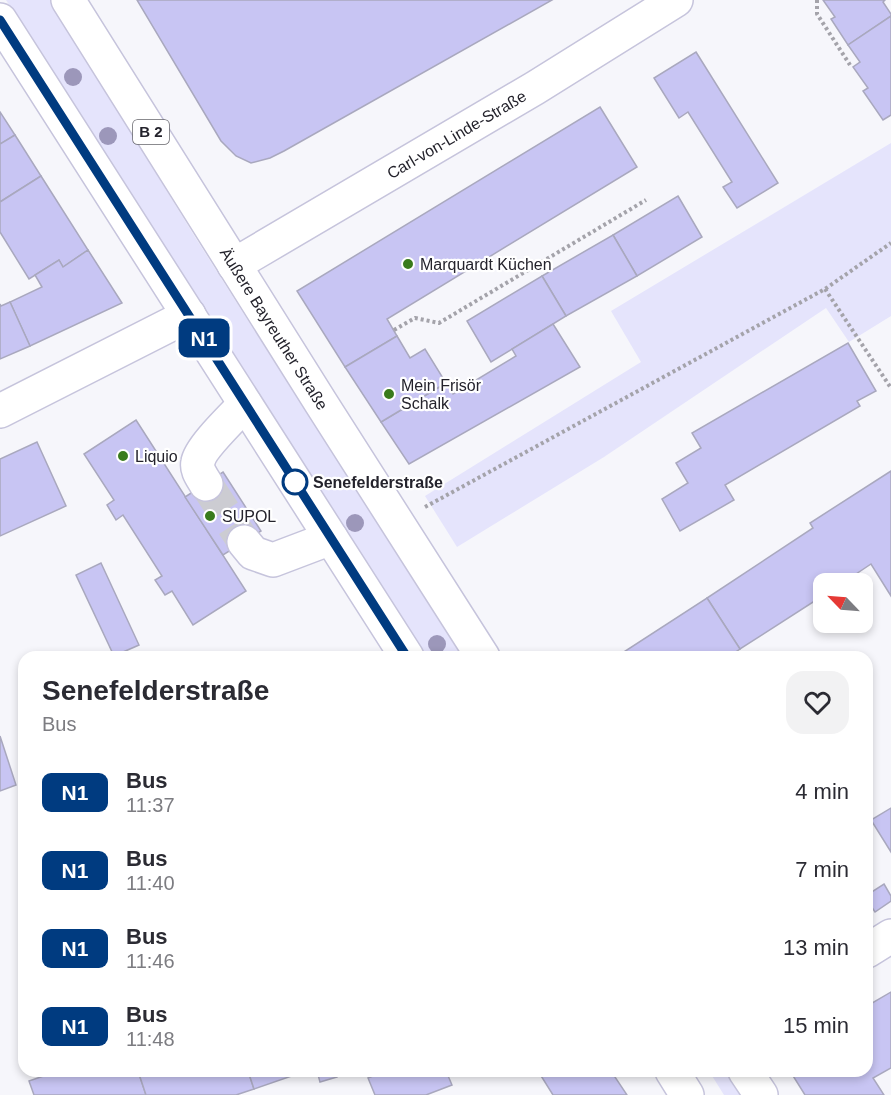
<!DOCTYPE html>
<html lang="en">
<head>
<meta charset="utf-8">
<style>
  body { margin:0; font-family:Arial,sans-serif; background:#f2f2f3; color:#2b2b33; height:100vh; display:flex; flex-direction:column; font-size:22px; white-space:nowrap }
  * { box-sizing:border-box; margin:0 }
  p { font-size:20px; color:#7c7c81 }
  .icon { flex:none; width:33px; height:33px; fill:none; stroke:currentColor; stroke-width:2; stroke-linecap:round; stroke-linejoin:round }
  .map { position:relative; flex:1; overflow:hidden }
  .panel { position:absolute; left:18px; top:651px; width:855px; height:426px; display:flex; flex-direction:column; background:#fff; border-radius:18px; box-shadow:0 3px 9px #0003 }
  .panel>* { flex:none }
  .badge { padding:0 12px; border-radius:9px; font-size:21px; line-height:39px }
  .needle { width:39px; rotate:295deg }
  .buttons { position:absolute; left:813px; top:573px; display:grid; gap:12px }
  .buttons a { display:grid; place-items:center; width:60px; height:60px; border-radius:12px; background:#fff; box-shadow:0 3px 9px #0003; font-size:30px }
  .map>.badge { position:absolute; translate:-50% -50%; box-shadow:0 0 0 3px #fff }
  .round { display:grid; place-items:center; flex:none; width:63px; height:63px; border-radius:18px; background:#f2f2f3 }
  .summary { display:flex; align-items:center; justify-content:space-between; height:102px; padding:0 24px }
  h1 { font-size:28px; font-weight:700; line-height:45px }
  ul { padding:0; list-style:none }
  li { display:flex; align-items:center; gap:18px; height:78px; padding:0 24px }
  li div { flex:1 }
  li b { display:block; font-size:22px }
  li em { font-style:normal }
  li .badge { min-width:66px; font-weight:700; text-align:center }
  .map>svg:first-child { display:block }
  .green { fill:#e5e4fc }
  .building { fill:#c8c5f3; stroke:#a9a8be; stroke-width:1.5 }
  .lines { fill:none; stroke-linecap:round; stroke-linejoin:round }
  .minor-tunnel { stroke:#ccccd2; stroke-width:33; stroke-dasharray:33 16; stroke-linecap:butt }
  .minor-casing { stroke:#c6c4dc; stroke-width:36 }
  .major-casing { stroke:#c6c4dc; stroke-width:36 }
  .path { stroke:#a4a3aa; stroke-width:4; stroke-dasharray:3 3; stroke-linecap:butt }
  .minor { stroke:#fff; stroke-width:33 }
  .major { stroke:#fff; stroke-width:33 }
  .tree { fill:#9c97ba }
  .line-casing { stroke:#fff; stroke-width:14 }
  .line { stroke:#003b80; stroke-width:9 }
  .poi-dot { fill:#397b1c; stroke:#fff; stroke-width:2 }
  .stop-dot { fill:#fff; stroke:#003b80; stroke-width:3 }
  .labels { text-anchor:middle; stroke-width:4.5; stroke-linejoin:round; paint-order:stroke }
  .shield { fill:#fff; stroke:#66656b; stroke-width:1.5 }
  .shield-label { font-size:15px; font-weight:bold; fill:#24232c }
  .street-label { font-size:16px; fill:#24232c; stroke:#fff }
  .poi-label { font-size:16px; fill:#24232c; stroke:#fff; text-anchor:start }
  .stop-label { font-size:16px; font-weight:bold; fill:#24232c; stroke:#fff; text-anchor:start }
</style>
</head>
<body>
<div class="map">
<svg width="891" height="1095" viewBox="0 0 891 1095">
  <rect width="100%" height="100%" fill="#f6f6fb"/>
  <g class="green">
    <path d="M 6,0 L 50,0 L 195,237 L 462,657 L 426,657 Z"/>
    <path d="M 891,143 L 891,316 L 849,342 L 826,308 L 604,457 L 457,547 L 425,496 L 641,362 L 611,311 Z"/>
    <path d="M 709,1071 L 726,1071 L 741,1095 L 724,1095 Z"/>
  </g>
  <g class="building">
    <path d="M 137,0 L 552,0 L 284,151 L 270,158 L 251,163 L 236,156 L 221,141 Z"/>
    <path d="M 823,0 L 885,0 L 883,2 L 891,14 L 891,16 L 848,45 L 831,19 L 835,17 Z"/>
    <path d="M 891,16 L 891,115 L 883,120 L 863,91 L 868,88 L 853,67 L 860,62 L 848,45 Z"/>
    <path d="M 696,52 L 778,183 L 737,208 L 723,187 L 732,182 L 688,112 L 679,118 L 654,78 Z"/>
    <path d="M 600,107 L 637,167 L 387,319 L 397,336 L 345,367 L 297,291 Z"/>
    <path d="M 0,112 L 15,135 L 0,144 Z"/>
    <path d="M 15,135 L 41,176 L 0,202 L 0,144 Z"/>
    <path d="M 41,176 L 88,250 L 63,267 L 59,260 L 29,279 L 0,232 L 0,202 Z"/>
    <path d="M 678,196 L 702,237 L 637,276 L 613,235 Z"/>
    <path d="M 613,235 L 637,276 L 566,316 L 542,276 Z"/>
    <path d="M 88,250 L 122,303 L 30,346 L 10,302 L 42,287 L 35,275 L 59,260 L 63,267 Z"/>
    <path d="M 542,276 L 566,316 L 491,362 L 467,321 Z"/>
    <path d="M 10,302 L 30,346 L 0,359 L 0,304 L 1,306 Z"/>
    <path d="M 553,324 L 580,367 L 409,464 L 381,422 L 446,383 L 453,394 L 516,356 L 512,349 Z"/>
    <path d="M 397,336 L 410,358 L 425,349 L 446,383 L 381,422 L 345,367 Z"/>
    <path d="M 848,343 L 876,391 L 857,401 L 860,406 L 725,485 L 734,500 L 680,531 L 662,499 L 688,483 L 676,463 L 701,448 L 692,433 Z"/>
    <path d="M 136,420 L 246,591 L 193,625 L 172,591 L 165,595 L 155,580 L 162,576 L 123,515 L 116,520 L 107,505 L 114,500 L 84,454 Z"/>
    <path d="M 37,442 L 66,506 L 0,536 L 0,459 Z"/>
    <path d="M 891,471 L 891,596 L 871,564 L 841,584 L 824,584 L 824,595 L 740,649 L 707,598 L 813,528 L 810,523 Z"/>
    <path d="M 223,472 L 261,531 L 223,555 L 185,497 Z"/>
    <path d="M 101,563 L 139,645 L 114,656 L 76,575 Z"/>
    <path d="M 707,598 L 740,649 L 728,657 L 616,657 Z"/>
    <path d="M 0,736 L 16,785 L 0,791 Z"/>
    <path d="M 891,808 L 891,852 L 871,820 Z"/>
    <path d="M 884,884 L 891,896 L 891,901 L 875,912 L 867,900 L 867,895 Z"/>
    <path d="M 891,992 L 891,1068 L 873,1078 L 884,1095 L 805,1095 L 790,1071 L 867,1071 L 867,1006 Z"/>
    <path d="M 58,1071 L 138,1071 L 146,1095 L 34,1095 L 29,1081 Z"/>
    <path d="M 138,1071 L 248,1071 L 254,1089 L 236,1095 L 146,1095 Z"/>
    <path d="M 248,1071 L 306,1071 L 254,1089 Z"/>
    <path d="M 317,1071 L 335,1071 L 337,1077 L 320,1082 Z"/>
    <path d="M 385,1071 L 446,1071 L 452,1085 L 426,1095 L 375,1095 L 368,1078 Z"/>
    <path d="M 538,1071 L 611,1071 L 627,1095 L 553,1095 Z"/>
  </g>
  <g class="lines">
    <path class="minor-tunnel" d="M 206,484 L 244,542"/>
    <g class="minor-casing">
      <g id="minor">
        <path id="s1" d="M 234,265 L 535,88 L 676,0"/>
        <path d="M 0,411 L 189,315"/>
        <path d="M 206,484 C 202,477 196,470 198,462 C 200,448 234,416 245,404"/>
        <path d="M 244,542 L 253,553 L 273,560 L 331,538"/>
        <path d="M 867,951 L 891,936"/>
      </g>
    </g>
    <g class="major-casing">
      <g id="major">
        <path id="s2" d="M 68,0 L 321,403 L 483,657"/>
        <path d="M 0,20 L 407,657"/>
        <path d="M 672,1071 L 687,1095"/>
        <path d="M 745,1071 L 761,1095"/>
      </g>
    </g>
    <g class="path">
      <path d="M 817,0 L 817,14 L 850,65"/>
      <path d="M 825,289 L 891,388"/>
      <path d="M 394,330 L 415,318 L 439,323 L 646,200"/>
      <path d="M 425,507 L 825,289 L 891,243"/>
    </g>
    <use href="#minor" class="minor"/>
    <use href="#major" class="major"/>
  </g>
  <g class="tree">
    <circle cx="73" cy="77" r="9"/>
    <circle cx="108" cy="136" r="9"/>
    <circle cx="355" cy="523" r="9"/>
    <circle cx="437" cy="644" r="9"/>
  </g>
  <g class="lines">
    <g class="line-casing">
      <path id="line" d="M 0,20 L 407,657"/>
    </g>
    <use href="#line" class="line"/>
  </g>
  <g class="poi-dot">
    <circle cx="408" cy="264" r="6"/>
    <circle cx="389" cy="394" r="6"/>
    <circle cx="123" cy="456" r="6"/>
    <circle cx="210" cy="516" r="6"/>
  </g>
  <circle class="stop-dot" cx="295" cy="482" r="12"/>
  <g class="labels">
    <rect class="shield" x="133" y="120" width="36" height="24" rx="4.5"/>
    <g class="shield-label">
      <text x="151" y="137">B 2</text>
    </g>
    <g class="street-label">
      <text dy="6" stroke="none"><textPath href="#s1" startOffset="258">Carl-von-Linde-Straße</textPath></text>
      <text dy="6" stroke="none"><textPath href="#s2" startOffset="388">Äußere Bayreuther Straße</textPath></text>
    </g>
    <g class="poi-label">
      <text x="420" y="270">Marquardt Küchen</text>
      <text x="401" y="391">Mein Frisör<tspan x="401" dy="18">Schalk</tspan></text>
      <text x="135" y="462">Liquio</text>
      <text x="222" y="522">SUPOL</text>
    </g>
    <g class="stop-label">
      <text x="313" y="488">Senefelderstraße</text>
    </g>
  </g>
</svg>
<div class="buttons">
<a><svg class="needle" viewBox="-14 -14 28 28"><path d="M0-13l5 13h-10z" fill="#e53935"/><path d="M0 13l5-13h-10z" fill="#7c7c81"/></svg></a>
</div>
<b class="badge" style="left:204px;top:338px;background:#003b80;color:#fff">N1</b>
<section class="panel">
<div class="summary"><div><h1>Senefelderstraße</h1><p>Bus</p></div><a class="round"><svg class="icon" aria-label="heart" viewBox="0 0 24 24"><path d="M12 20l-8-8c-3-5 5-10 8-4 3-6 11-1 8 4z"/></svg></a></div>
<ul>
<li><span class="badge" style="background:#003b80;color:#fff">N1</span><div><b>Bus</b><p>11:37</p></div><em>4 min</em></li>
<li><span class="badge" style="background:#003b80;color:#fff">N1</span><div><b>Bus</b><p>11:40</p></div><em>7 min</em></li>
<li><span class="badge" style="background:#003b80;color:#fff">N1</span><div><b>Bus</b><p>11:46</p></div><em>13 min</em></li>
<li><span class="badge" style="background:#003b80;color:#fff">N1</span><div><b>Bus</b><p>11:48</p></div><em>15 min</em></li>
</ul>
</section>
</div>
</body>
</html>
